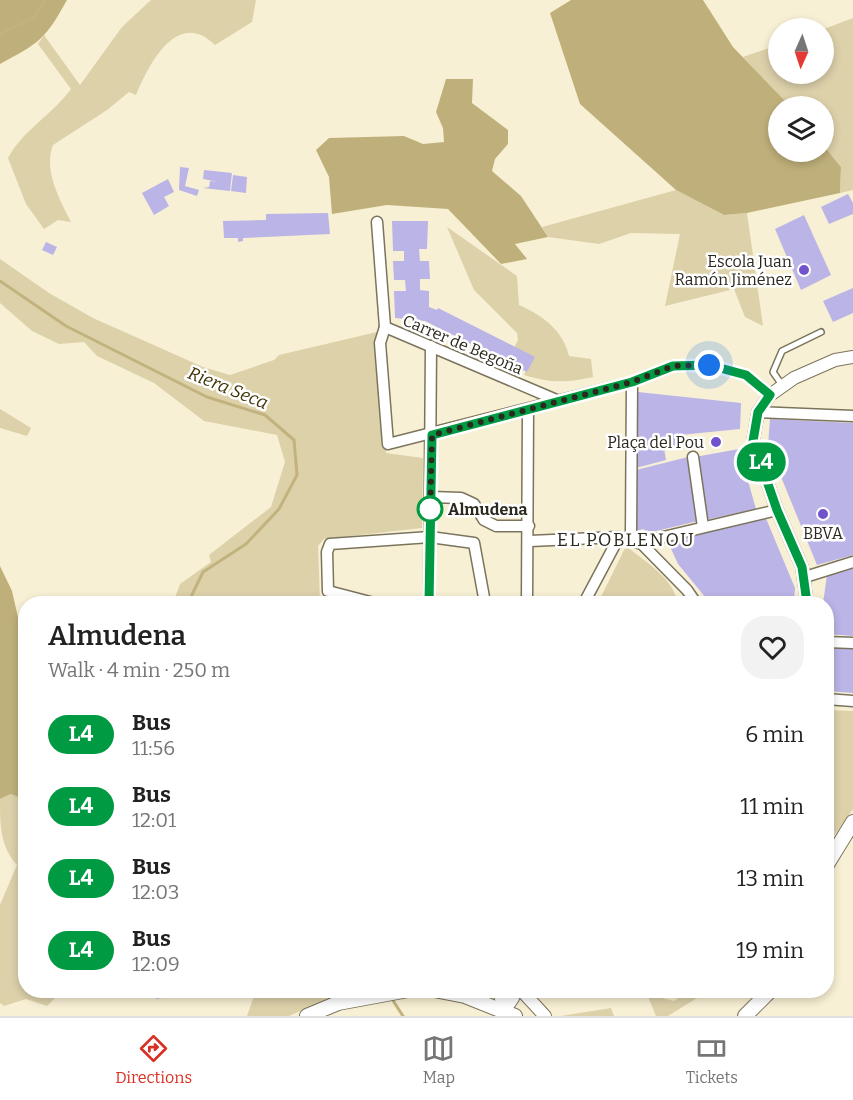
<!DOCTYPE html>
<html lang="en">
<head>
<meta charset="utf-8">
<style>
  body { margin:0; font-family:Bitter,serif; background:#f2f2f2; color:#222; height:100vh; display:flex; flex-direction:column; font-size:22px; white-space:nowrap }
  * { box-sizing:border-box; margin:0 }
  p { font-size:20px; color:#767676 }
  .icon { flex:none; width:33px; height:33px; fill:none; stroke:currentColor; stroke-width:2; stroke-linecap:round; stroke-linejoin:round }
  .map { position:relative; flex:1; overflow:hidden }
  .panel { position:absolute; left:18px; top:596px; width:816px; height:402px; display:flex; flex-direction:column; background:#fff; border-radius:24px; box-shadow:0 3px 9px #0003 }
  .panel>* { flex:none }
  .badge { padding:0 12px; border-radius:20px; font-size:21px; line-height:39px }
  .needle { width:39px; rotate:183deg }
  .buttons { position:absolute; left:768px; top:18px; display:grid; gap:12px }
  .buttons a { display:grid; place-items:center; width:66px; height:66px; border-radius:50%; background:#fff; box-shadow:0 3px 9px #0003; font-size:30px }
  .you { position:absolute; width:30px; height:30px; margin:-15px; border:4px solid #fff; border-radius:50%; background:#1a73e8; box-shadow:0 0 0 9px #1a73e833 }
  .map>.badge { position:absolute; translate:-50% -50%; box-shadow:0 0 0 3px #fff }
  .round { display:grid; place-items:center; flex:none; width:63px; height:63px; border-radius:24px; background:#f2f2f2 }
  .overview { display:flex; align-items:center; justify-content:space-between; height:102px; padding:0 30px }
  h1 { font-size:28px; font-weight:600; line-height:45px }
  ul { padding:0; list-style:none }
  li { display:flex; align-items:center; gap:18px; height:72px; padding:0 30px }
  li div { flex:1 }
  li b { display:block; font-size:22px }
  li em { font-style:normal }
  li .badge { min-width:66px; font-weight:700; text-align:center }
  .dock { display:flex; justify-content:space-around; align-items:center; height:84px; border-top:2px solid #e0e0e0; background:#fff; font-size:16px; color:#767676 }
  .dock a { display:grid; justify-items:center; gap:3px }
  .dock .active { color:#d93025 }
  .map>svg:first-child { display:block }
  .green { fill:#ddd1aa }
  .forest { fill:#bfb07b }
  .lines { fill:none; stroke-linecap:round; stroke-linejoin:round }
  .stream { stroke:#c2b37e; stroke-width:3 }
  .building { fill:#bbb4e7 }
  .service-casing { stroke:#7b745c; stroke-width:8 }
  .minor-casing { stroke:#7b745c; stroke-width:13 }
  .tertiary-casing { stroke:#7b745c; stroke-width:14 }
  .secondary-casing { stroke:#7b745c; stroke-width:16 }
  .service { stroke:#fff; stroke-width:5 }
  .minor { stroke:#fff; stroke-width:10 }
  .tertiary { stroke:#fff; stroke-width:12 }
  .secondary { stroke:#fff; stroke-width:14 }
  .line-casing { stroke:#fff; stroke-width:14 }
  .line { stroke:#009a42; stroke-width:9 }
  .walk { stroke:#2b281e; stroke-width:6; stroke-dasharray:0 10.8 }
  .poi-dot { fill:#7153cc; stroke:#fff; stroke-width:2 }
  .stop-dot { fill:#fff; stroke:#009a42; stroke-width:3 }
  .labels { text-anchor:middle; stroke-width:5; stroke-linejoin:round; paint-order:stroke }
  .poi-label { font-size:16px; fill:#2b281e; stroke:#fff; text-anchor:end }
  .street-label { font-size:16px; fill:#2b281e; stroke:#fff }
  .stop-label { font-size:16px; font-weight:bold; fill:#2b281e; stroke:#fff; text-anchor:start }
  .water-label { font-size:18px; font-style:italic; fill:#3f3307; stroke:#fff }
  .neighbourhood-label { font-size:18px; letter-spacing:1.5px; fill:#2b281e; stroke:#fff }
</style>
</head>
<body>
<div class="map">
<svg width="853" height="1016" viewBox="0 0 853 1016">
  <rect width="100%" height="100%" fill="#f8f0d4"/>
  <g class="green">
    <path d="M 151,0 L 256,0 L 252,22 L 215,45 C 177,8 149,64 136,95 L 129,92 L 107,110 L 53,145 C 43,170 60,200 71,222 L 58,220 L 44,229 L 26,204 L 8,158 C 23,130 53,114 71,89 L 38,44 L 44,35 L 80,85 L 122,27 Z"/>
    <path d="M 853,18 L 853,190 L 840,193 L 841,167 L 824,146 L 824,106 L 790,106 L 743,57 L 778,45 L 778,74 L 824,74 L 824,29 Z"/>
    <path d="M 676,190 L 724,215 L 747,213 L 763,326 L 745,317 L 734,289 L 665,306 L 680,234 L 631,233 L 599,244 L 548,237 L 542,227 Z"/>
    <path d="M 447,227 L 517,276 L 519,305 C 542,315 563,330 569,356 L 591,359 L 593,377 C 567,383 549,383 524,375 L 532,358 L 514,348 L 518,340 L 517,333 L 474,290 Z"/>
    <path d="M 0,259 L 49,293 L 93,318 L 203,367 L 230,375 L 274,360 L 279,355 L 377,332 L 386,453 L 423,458 L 422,528 L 324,539 L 318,546 L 320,601 L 326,603 L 162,603 L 174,600 L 180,584 L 211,562 L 209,555 L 271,507 L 285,462 L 277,435 L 204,421 L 154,383 L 97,356 L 84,342 L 59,344 L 32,331 L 0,303 Z"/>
    <path d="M 0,409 L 31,428 L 27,436 L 0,428 Z"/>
    <path d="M 626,546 C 644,561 675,579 677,603 L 598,603 Z"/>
    <path d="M 826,710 L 853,711 L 853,809 L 830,841 L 826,836 Z"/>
    <path d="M 11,794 L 25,800 L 26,990 L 60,990 L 60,993 L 47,1006 L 26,999 L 4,1006 L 0,1003 L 0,905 L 17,865 C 0,846 0,825 0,799 Z"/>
    <path d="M 275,990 L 366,990 L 326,1000 L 289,1016 L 247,1016 L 255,993 Z"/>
    <path d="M 691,990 L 710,990 L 668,1016 L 656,1016 L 647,994 L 674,1001 Z"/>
    <path d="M 611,1008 L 614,1016 L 561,1016 Z"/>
  </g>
  <g class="forest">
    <path d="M 0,0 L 67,0 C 45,40 39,43 0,64 Z"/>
    <path d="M 571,0 L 703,0 L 733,47 L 790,106 L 778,106 L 778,152 L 824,152 L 824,146 L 841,167 L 840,193 L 747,213 L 724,215 L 676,190 L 580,104 L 550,13 Z"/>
    <path d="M 446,79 L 473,79 L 472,103 L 508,130 L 508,144 L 495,159 L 492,171 L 521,196 L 548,237 L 515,244 L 527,259 L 501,264 L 448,209 L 387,205 L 332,214 L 329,177 L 316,150 L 329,138 L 404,136 L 423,144 L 444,142 L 443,128 L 436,112 Z"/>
    <path d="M 0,566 L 12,591 L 20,626 L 25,624 L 25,800 L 11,794 L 0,799 Z"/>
  </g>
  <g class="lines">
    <g class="stream">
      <path d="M 0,34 L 33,18 L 46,0"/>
      <path d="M 0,281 L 66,326 L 207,397 L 265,415 L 294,440 L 297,475 L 279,509 L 246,544 L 203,572 L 188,603"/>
      <path d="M 392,999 L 403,1016"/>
    </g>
  </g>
  <g class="building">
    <path d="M 180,167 L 189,168 L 185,186 L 199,190 L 197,196 L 179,190 Z"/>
    <path d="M 204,170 L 232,173 L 230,191 L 203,188 L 209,187 L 210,181 L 219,182 L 203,179 Z"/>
    <path d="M 233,175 L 247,177 L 246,193 L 231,191 Z"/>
    <path d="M 168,179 L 174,192 L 164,197 L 169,206 L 154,215 L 142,193 Z"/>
    <path d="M 848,194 L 853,203 L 853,214 L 829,224 L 821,207 Z"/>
    <path d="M 328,213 L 330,234 L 243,238 L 243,241 L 238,242 L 238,238 L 224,238 L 223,221 L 266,220 L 266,214 Z"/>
    <path d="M 804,215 L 831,275 L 801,290 L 775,229 Z"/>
    <path d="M 392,221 L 428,221 L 427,249 L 419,249 L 420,261 L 429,261 L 430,279 L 420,279 L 420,290 L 429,291 L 429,307 L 437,310 L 438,308 L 535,357 L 527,372 L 425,321 L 395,318 L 394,291 L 406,291 L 405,280 L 394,280 L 393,261 L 404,261 L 404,251 L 393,251 Z"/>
    <path d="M 46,242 L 57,247 L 53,255 L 42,250 Z"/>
    <path d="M 853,288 L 853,313 L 833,322 L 823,301 Z"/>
    <path d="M 638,392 L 741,403 L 740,429 L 680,435 L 680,441 L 675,440 L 675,449 L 664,448 L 666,460 L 636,468 Z"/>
    <path d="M 770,419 L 853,423 L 853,555 L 817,565 L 768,445 Z"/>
    <path d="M 739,449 L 756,509 L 705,520 L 695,457 Z"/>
    <path d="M 688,457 L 698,521 L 648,533 L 643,529 L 634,532 L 636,470 Z"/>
    <path d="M 765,516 L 795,588 L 794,601 L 710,603 L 678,564 L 667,540 Z"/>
    <path d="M 853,566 L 853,636 L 826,634 L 826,603 L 823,603 L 827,575 Z"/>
    <path d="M 826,644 L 853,646 L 853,693 L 826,691 Z"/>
    <path d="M 154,990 L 198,990 L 198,991 L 156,999 Z"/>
  </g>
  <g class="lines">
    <g class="service-casing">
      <path id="service" d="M 782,385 L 773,372 L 782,351 L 821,332"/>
    </g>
    <g class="minor-casing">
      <g id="minor">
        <path d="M 377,222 L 385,327 L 559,401"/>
        <path d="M 385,327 L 380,343 L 388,444 L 632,382 L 673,366 L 709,365 L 746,375 L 770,395"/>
        <path d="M 632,382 L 631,533 L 687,590 L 696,603"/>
        <path d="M 758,412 L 853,416"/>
        <path d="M 693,457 L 703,527"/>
        <path d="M 431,497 L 461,498 L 474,504 L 484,520 L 496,526 L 529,526"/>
        <path d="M 530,541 L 619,537 L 584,603"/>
        <path d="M 638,543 L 777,510"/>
        <path d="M 805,577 L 853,562"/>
        <path d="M 374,603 L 328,591 L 327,552 L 330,544 L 430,537 L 474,543 L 485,603"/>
        <path d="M 429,603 L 431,346"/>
        <path d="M 527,603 L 528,409"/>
        <path d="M 826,642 L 853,643"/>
        <path d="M 826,699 L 853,701"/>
      </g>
    </g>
    <g class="tertiary-casing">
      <g id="tertiary">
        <path d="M 807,603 L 802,567 L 777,510 L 753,441 L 758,412 L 770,395 L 794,378 L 835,360 L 853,357"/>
        <path d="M 499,990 L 504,1011"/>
        <path d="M 521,990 L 545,1016"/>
        <path d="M 504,1011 L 513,998 L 515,990"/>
      </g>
    </g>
    <g class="secondary-casing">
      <g id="secondary">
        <path d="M 826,866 L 853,822"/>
        <path d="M 434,990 L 465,996 L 515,1016"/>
        <path d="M 307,1016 L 338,1003 L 408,990"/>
        <path d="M 745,1016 L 771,990"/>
      </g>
    </g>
    <use href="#service" class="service"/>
    <use href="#minor" class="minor"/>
    <use href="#tertiary" class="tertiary"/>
    <use href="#secondary" class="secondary"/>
  </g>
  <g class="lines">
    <g class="line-casing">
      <path id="line" d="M 429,603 L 432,435 L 632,382 L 673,366 L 709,365 L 746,375 L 770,395 L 758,412 L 753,441 L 777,510 L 802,567 L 807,603"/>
    </g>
    <use href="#line" class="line"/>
    <path class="walk" d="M 430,509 L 430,517 L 432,435 L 632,382 L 673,366 L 709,365"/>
  </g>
  <g class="poi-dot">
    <circle cx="804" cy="270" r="6"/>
    <circle cx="716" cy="442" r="6"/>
    <circle cx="823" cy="514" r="6"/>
  </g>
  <circle class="stop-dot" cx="430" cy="509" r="12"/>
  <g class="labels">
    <g class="poi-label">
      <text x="792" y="267">Escola Juan<tspan x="792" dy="18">Ramón Jiménez</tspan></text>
      <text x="704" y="448">Plaça del Pou</text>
      <text x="823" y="539" text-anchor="middle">BBVA</text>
    </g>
    <g class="street-label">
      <text transform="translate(463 344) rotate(23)" y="6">Carrer de Begoña</text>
    </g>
    <g class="stop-label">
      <text x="448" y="515">Almudena</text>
    </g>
    <g class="water-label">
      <text transform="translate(228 388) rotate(22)" y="6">Riera Seca</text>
    </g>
    <g class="neighbourhood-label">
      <text x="626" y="546">EL POBLENOU</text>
    </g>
  </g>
</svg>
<div class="buttons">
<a><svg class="needle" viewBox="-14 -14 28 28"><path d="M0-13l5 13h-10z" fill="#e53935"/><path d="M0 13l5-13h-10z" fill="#767676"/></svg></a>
<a><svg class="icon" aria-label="layers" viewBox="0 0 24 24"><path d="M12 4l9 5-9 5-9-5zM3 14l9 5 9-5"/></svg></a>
</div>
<div class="you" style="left:709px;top:365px"></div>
<b class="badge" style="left:761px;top:462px;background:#009a42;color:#fff">L4</b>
<section class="panel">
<div class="overview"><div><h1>Almudena</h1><p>Walk · 4 min · 250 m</p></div><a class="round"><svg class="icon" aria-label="heart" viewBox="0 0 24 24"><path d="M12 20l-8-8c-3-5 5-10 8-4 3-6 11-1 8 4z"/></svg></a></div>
<ul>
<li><span class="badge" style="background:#009a42;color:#fff">L4</span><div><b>Bus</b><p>11:56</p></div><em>6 min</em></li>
<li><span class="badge" style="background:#009a42;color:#fff">L4</span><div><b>Bus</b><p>12:01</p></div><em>11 min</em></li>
<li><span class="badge" style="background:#009a42;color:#fff">L4</span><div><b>Bus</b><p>12:03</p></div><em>13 min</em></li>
<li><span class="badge" style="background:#009a42;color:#fff">L4</span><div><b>Bus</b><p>12:09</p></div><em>19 min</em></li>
</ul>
</section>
</div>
<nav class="dock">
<a class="active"><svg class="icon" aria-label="directions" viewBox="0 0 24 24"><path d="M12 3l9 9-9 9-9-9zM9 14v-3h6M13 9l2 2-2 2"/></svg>Directions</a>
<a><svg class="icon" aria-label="map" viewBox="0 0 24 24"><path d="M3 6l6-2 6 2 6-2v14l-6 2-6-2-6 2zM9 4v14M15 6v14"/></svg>Map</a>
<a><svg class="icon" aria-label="tickets" viewBox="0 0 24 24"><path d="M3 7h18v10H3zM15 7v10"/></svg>Tickets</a>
</nav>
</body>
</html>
